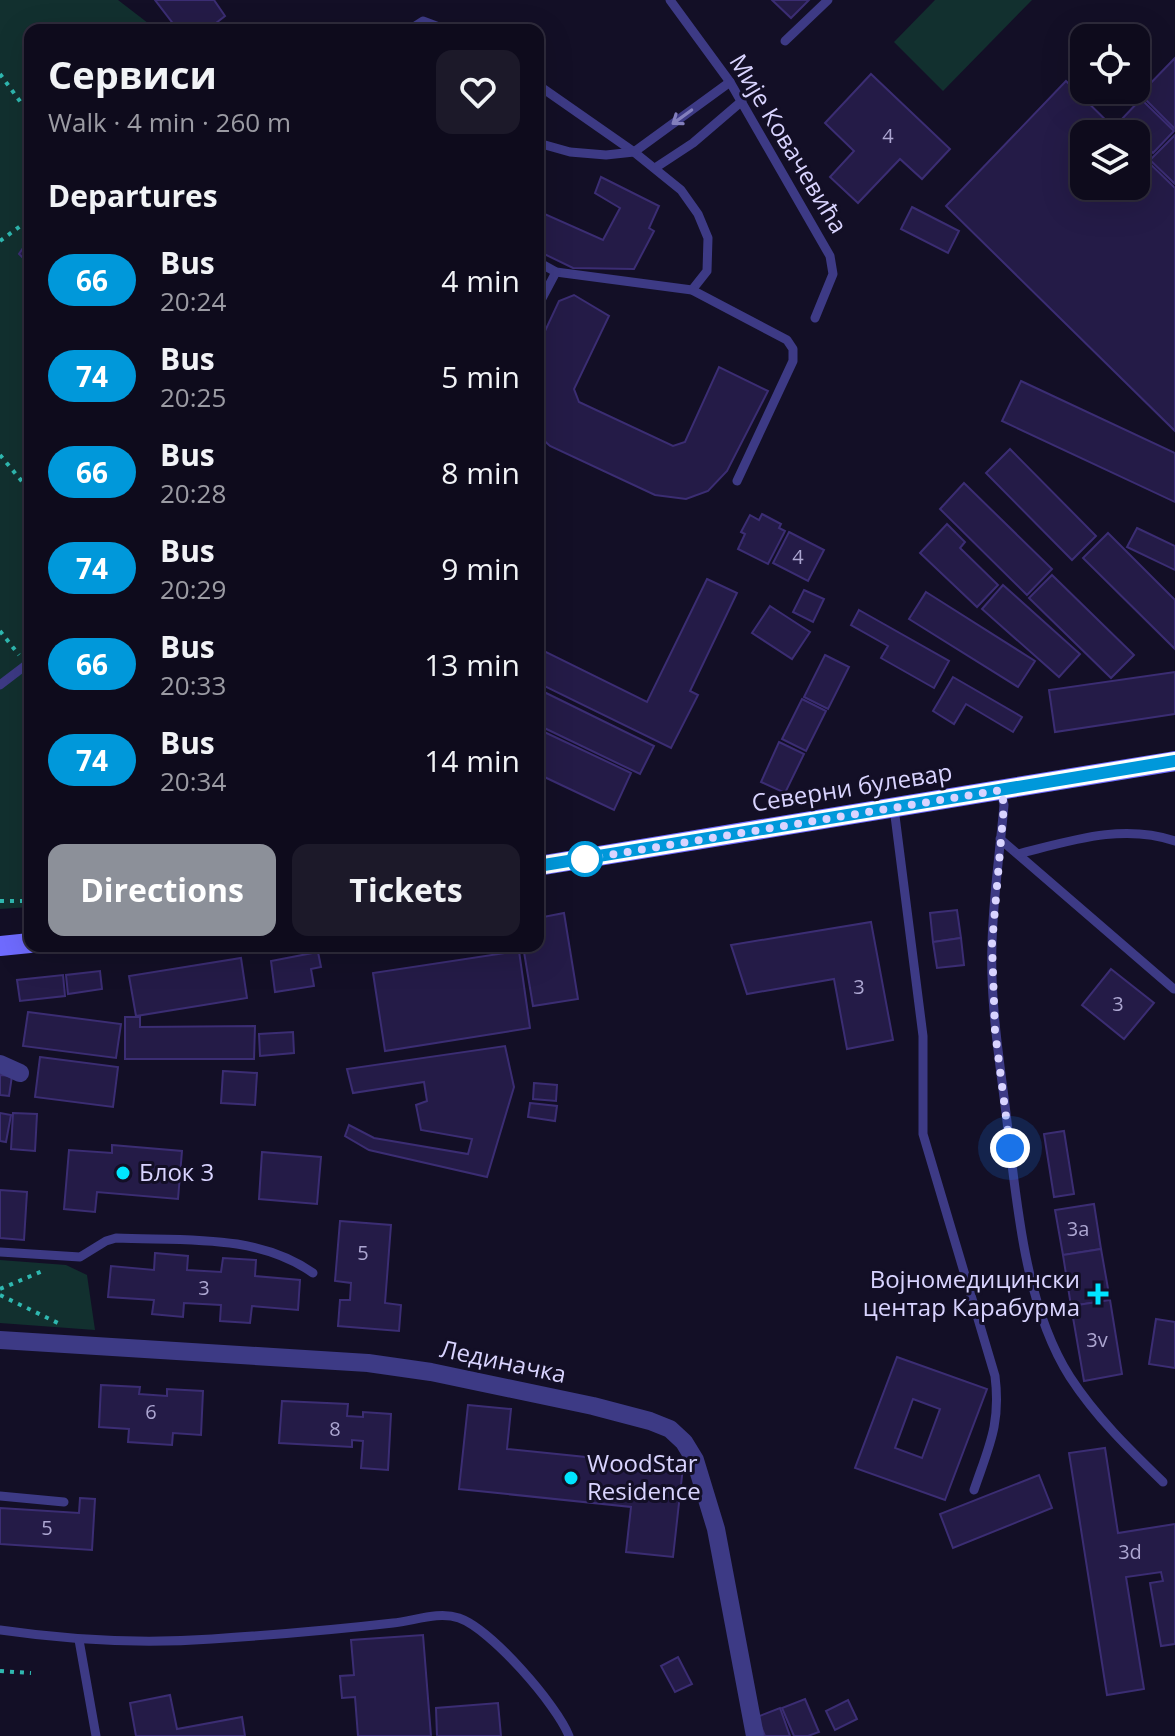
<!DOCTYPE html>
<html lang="en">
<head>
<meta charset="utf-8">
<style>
  body { margin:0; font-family:"Open Sans",sans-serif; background:#1c1929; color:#f1f3f6; height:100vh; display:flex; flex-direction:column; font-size:30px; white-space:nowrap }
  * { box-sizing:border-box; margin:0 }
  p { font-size:26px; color:#9b9ba3 }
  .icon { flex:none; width:44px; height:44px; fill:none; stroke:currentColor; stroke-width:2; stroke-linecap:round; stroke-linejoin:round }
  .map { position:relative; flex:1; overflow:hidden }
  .drawer { position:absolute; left:24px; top:24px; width:520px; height:928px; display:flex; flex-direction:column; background:#0e0b1c; border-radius:16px; box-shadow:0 8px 32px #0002,0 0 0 2px #2e2b3b }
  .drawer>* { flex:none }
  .badge { padding:0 16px; border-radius:26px; font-size:28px; line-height:52px }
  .controls { position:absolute; left:1070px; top:24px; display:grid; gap:16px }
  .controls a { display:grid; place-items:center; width:80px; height:80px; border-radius:16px; background:#0e0b1c; box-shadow:0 8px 32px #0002,0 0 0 2px #2e2b3b; font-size:40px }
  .you { position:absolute; width:40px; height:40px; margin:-20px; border:6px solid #fff; border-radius:50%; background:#1a73e8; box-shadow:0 0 0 12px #1a73e833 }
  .map>.badge { position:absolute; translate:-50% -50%; box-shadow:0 0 0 4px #fff }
  h2 { padding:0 24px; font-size:30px; line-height:72px }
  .round { display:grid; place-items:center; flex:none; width:84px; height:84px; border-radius:16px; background:#1c1929 }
  .head { display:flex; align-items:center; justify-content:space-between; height:136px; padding:0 24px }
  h1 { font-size:38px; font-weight:700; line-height:60px }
  .action { display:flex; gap:16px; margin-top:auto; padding:16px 24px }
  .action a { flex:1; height:92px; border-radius:16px; background:#8c9099; color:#fff; font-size:32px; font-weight:700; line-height:92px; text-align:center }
  .action a+a { background:#1c1929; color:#f1f3f6 }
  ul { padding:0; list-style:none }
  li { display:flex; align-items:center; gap:24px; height:96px; padding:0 24px }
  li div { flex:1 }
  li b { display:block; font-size:30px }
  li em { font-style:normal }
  li .badge { min-width:88px; font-weight:700; text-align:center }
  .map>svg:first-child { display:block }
  .green { fill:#12302f }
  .building { fill:#241b47; stroke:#3b2d73; stroke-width:2; fill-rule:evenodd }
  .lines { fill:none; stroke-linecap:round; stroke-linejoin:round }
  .path { stroke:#2fb8b0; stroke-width:4; stroke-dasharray:4 6; stroke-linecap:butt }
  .lane { stroke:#3d3a85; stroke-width:9 }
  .street { stroke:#3d3a85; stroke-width:18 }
  .secondary { stroke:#6f6bff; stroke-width:20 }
  .oneway { stroke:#837fbc }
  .line-casing { stroke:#fff; stroke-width:18 }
  .line { stroke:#0098da; stroke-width:12 }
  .walk { stroke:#d9d4ff; stroke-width:8; stroke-dasharray:0 14.4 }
  .stop-dot { fill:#fff; stroke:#0098da; stroke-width:4 }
  .poi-dot { fill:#00e5ff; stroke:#130f26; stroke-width:3 }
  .labels { text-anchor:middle; stroke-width:6; stroke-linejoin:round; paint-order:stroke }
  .number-label { font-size:20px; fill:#aca6d1 }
  .street-label { font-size:24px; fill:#d9d4ff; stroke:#130f26 }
  .poi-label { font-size:24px; fill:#d9d4ff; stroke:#130f26; text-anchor:start }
</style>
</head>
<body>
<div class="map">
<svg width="1175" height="1736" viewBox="0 0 1175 1736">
  <rect width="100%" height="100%" fill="#130f26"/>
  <g class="green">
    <path d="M 0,0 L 118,0 L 157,30 L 30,30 L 30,907 L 0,909 Z"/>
    <path d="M 935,0 L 1032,0 L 943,91 L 894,42 Z"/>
    <path d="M 0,1260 L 66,1265 L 87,1275 L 95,1330 L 0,1323 Z"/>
  </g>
  <g class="building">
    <path d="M 155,0 L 214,0 L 225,16 L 207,30 L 178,30 Z"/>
    <path d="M 772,0 L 809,0 L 791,18 Z"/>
    <path d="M 1175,58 L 1175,129 L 1140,94 Z"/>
    <path d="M 871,74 L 950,149 L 922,179 L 900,159 L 858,203 L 830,177 L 854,151 L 825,123 Z"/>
    <path d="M 1066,81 L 1120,134 L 1084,134 L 1084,186 L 1136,186 L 1136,150 L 1175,188 L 1175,431 L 946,206 Z"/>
    <path d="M 1141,99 L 1174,131 L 1153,153 L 1120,121 Z"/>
    <path d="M 1175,135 L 1175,184 L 1150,160 Z"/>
    <path d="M 601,177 L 659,206 L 649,228 L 654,231 L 634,269 L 573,268 L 538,251 L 538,211 L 603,240 L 620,208 L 595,193 Z"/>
    <path d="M 912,207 L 959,231 L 948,253 L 901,229 Z"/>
    <path d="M 30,238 L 30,265 L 19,254 Z"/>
    <path d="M 574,295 L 609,316 L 574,389 L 579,402 L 673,446 L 685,442 L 719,367 L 768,391 L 727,471 L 708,491 L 686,499 L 655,495 L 550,446 L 538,435 L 538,346 L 559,301 Z"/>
    <path d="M 1021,381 L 1175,453 L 1175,502 L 1002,421 Z"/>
    <path d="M 1010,449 L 1096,536 L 1072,560 L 986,473 Z"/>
    <path d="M 964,483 L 1052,569 L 1027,595 L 940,509 Z"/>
    <path d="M 762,514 L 781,524 L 779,528 L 785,531 L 768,564 L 738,549 L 745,534 L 741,532 L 750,515 L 759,520 Z"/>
    <path d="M 947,524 L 965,542 L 960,548 L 998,585 L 977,607 L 920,553 Z"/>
    <path d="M 1137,528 L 1175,546 L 1175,570 L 1127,547 Z"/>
    <path d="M 789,532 L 824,550 L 808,581 L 773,563 Z"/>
    <path d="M 1108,533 L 1175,600 L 1175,649 L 1083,558 Z"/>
    <path d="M 1052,575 L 1134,655 L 1111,678 L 1029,598 Z"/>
    <path d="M 707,579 L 737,593 L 690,691 L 698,695 L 671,748 L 538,683 L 538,648 L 647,702 Z"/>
    <path d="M 1003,585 L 1080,654 L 1059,677 L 982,609 Z"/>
    <path d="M 804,590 L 824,599 L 813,622 L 793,612 Z"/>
    <path d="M 926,592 L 1035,661 L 1018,687 L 909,619 Z"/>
    <path d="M 770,606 L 810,632 L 792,659 L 752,633 Z"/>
    <path d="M 859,610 L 949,661 L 934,688 L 881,658 L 888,646 L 851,625 Z"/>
    <path d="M 825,655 L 849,667 L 828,709 L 804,697 Z"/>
    <path d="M 1175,672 L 1175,714 L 1055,732 L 1049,690 Z"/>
    <path d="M 953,677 L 1022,717 L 1013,732 L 966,704 L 954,724 L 933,711 Z"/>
    <path d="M 538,689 L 654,746 L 640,774 L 538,725 Z"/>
    <path d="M 802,699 L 826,711 L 806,751 L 782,739 Z"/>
    <path d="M 538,729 L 631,773 L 614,810 L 538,774 Z"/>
    <path d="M 779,742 L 804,754 L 785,793 L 761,782 Z"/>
    <path d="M 957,910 L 961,938 L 933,942 L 930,913 Z"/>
    <path d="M 564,913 L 578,999 L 533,1006 L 523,946 L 538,946 L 538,918 Z"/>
    <path d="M 871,922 L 893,1040 L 847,1049 L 834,979 L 747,994 L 731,945 Z"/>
    <path d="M 961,938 L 964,965 L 937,968 L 933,942 Z"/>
    <path d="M 519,951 L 530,1028 L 385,1051 L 373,973 Z"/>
    <path d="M 318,952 L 321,967 L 311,969 L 314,986 L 275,992 L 271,961 Z"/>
    <path d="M 241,958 L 247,998 L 136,1016 L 129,976 Z"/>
    <path d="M 1111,969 L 1154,1003 L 1124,1039 L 1082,1005 Z"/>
    <path d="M 100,971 L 102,989 L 68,994 L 66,975 Z"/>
    <path d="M 63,975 L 65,996 L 20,1001 L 17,980 Z"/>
    <path d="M 28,1012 L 121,1024 L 116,1058 L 23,1046 Z"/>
    <path d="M 125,1017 L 140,1017 L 140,1027 L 255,1026 L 254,1059 L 125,1059 Z"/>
    <path d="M 293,1032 L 294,1053 L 260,1056 L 259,1034 Z"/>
    <path d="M 505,1046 L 514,1087 L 487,1177 L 369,1150 L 345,1136 L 349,1125 L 374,1138 L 468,1154 L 472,1139 L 421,1130 L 416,1105 L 427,1101 L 424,1082 L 353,1093 L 347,1069 Z"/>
    <path d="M 40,1057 L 118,1067 L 113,1107 L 35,1097 Z"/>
    <path d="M 223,1071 L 257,1073 L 255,1105 L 221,1103 Z"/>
    <path d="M 0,1075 L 12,1076 L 9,1096 L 0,1095 Z"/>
    <path d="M 534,1083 L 557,1085 L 556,1101 L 533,1099 Z"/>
    <path d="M 530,1103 L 557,1106 L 555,1121 L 528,1117 Z"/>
    <path d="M 0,1113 L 11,1115 L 6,1142 L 0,1141 Z"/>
    <path d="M 13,1113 L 37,1114 L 35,1151 L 11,1149 Z"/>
    <path d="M 1064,1131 L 1074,1194 L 1054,1197 L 1044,1134 Z"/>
    <path d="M 112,1145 L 182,1151 L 178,1199 L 97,1192 L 95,1212 L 64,1209 L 69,1150 L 112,1153 Z"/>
    <path d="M 262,1152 L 321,1157 L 317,1204 L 259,1199 Z"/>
    <path d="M 0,1190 L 27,1192 L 24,1240 L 0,1238 Z"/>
    <path d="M 1094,1204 L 1101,1249 L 1063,1255 L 1055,1210 Z"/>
    <path d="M 340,1221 L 391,1225 L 385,1303 L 401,1305 L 399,1331 L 338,1326 L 340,1300 L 350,1300 L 351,1283 L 335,1281 Z"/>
    <path d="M 1101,1249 L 1110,1300 L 1071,1306 L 1063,1255 Z"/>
    <path d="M 155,1253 L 188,1256 L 187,1270 L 221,1272 L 223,1258 L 256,1260 L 255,1276 L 300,1280 L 298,1310 L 252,1306 L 250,1323 L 220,1321 L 221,1305 L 184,1303 L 183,1317 L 152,1314 L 154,1300 L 108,1297 L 111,1266 L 154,1270 Z"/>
    <path d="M 1110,1300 L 1122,1374 L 1084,1381 L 1071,1306 Z"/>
    <path d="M 1156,1319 L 1175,1322 L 1175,1368 L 1149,1364 Z"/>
    <path d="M 897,1357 L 987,1389 L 945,1500 L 855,1468 ZM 913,1399 L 940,1409 L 922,1458 L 895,1448 Z"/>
    <path d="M 101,1385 L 140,1387 L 139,1394 L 167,1396 L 167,1389 L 203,1391 L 201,1435 L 173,1433 L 172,1445 L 128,1442 L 129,1429 L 99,1427 Z"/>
    <path d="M 282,1401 L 348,1404 L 347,1416 L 363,1417 L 363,1412 L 391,1414 L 388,1470 L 361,1468 L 363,1441 L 352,1440 L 352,1447 L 279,1443 Z"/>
    <path d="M 468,1405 L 511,1409 L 507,1449 L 683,1467 L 673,1557 L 626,1552 L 631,1507 L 459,1489 Z"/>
    <path d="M 1105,1448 L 1118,1533 L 1175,1524 L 1175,1644 L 1161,1646 L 1150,1583 L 1163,1581 L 1161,1572 L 1126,1577 L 1144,1689 L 1107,1695 L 1069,1453 Z"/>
    <path d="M 1039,1475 L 1052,1508 L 953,1548 L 940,1514 Z"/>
    <path d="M 80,1498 L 95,1499 L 92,1550 L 0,1544 L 0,1508 L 79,1513 Z"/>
    <path d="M 423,1635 L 431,1736 L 358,1736 L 355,1697 L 342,1698 L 340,1676 L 354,1675 L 351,1640 Z"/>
    <path d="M 678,1657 L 692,1684 L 675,1692 L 661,1666 Z"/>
    <path d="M 170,1695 L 177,1729 L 242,1717 L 245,1736 L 136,1736 L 130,1703 Z"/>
    <path d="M 805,1699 L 819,1732 L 808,1736 L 794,1736 L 782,1708 Z"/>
    <path d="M 848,1700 L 857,1719 L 835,1730 L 826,1711 Z"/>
    <path d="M 498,1703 L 501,1736 L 437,1736 L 436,1708 Z"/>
    <path d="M 780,1708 L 790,1736 L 765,1736 L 757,1717 Z"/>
  </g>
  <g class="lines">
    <g class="path">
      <path d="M 0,74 L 30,115"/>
      <path d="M 0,241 L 30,219"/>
      <path d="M 0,455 L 25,485"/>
      <path d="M 0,631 L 19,655"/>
      <path d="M 0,901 L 30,901"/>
      <path d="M 0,1289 L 45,1270"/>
      <path d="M 0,1295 L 60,1324"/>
      <path d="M 0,1671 L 31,1673"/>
    </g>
    <g class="lane">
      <path d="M 670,0 L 730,82 L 830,256 L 833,274 L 815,318"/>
      <path d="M 409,30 L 423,21 L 447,30"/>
      <path d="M 785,41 L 828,0"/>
      <path d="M 538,85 L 634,152 L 681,190 L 698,214 L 708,238 L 707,271 L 692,290"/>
      <path d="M 538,143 L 570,152 L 606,155 L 634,152 L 730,82"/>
      <path d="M 655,168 L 693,143 L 742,101"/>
      <path d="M 538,262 L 556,272 L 692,290 L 787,340 L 793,349 L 793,361 L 737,481"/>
      <path d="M 538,306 L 556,272"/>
      <path d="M 0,685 L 30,662"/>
      <path d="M 1001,790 L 1004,805 C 1000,851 993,898 992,944 C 990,1001 999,1057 1006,1113 C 1016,1197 1024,1305 1070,1377 C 1096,1417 1129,1449 1163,1482"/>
      <path d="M 894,808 L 923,1036 L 923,1134 L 995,1376 C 1001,1424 989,1446 974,1490"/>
      <path d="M 1000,839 L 1174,989"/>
      <path d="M 1018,854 C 1070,841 1122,823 1175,841"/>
      <path d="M 0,1252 L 80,1257 L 106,1241 L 116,1238 C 183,1241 256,1233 313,1273"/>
      <path d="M 0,1496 L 64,1502"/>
      <path d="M 0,1630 C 69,1640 141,1644 212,1639 C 272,1635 333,1630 393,1623 C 414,1621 438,1611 459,1618 C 491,1629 557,1705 569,1736"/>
      <path d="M 79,1640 L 96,1736"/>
    </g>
    <g class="street">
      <path d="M 0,1064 L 20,1073"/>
      <path d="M 0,1340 L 368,1363 L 431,1372 L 593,1406 L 650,1421 L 670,1429 L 684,1442 L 695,1460 L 716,1529 L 755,1736"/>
    </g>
    <g class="secondary">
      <path d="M 538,866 L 1175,761"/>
      <path d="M 0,946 L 30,943"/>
    </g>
  </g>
  <defs><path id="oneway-shaft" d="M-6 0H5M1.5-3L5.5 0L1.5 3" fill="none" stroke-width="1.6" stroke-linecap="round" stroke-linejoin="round" transform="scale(2)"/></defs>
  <use class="oneway" href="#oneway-shaft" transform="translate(682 117) rotate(144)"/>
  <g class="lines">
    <g class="line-casing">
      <path id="line" d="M 538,866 L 1175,761"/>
    </g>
    <use href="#line" class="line"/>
    <path class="walk" d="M 585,859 L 1001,790 L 1004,805 L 992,944 L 995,1031 L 1010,1148"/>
  </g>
  <circle class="stop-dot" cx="585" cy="859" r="16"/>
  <g class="poi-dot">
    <circle cx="123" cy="1173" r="8"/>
    <path d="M1094 1282h8v8h8v8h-8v8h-8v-8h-8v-8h8z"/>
    <circle cx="571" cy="1478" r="8"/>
  </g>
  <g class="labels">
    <g class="number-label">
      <text x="888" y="143">4</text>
      <text x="798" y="564">4</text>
      <text x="859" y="994">3</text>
      <text x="1118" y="1011">3</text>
      <text x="1078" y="1236">3a</text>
      <text x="363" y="1260">5</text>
      <text x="204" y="1295">3</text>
      <text x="1097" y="1347">3v</text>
      <text x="151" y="1419">6</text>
      <text x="335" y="1436">8</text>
      <text x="47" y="1535">5</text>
      <text x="1130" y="1559">3d</text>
    </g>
    <g class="street-label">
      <text transform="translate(788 144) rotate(59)" y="8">Мије Ковачевића</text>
      <text transform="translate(852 788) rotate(-9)" y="8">Северни булевар</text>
      <text transform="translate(503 1362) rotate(12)" y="8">Лединачка</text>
    </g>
    <g class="poi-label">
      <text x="139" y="1181">Блок 3</text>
      <text x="1080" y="1288" text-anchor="end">Војномедицински<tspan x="1080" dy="28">центар Карабурма</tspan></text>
      <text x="587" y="1472">WoodStar<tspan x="587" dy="28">Residence</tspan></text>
    </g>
  </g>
</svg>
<div class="controls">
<a><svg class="icon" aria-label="locate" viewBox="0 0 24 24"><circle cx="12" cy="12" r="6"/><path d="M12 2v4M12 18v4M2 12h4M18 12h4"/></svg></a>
<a><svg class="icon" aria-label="layers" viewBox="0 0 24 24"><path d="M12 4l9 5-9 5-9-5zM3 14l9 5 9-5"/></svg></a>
</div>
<div class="you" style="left:1010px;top:1148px"></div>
<section class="drawer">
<div class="head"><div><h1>Сервиси</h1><p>Walk · 4 min · 260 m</p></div><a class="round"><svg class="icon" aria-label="heart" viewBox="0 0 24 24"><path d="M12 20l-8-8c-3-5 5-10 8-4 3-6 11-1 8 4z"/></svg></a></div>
<h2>Departures</h2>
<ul>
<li><span class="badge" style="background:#0098da;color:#fff">66</span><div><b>Bus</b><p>20:24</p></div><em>4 min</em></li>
<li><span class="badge" style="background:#0098da;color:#fff">74</span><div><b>Bus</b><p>20:25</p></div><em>5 min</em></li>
<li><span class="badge" style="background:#0098da;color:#fff">66</span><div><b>Bus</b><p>20:28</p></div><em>8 min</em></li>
<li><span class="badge" style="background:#0098da;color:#fff">74</span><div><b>Bus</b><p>20:29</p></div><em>9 min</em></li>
<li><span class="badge" style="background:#0098da;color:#fff">66</span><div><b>Bus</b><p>20:33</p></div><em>13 min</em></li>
<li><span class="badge" style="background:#0098da;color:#fff">74</span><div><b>Bus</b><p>20:34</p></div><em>14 min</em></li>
</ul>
<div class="action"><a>Directions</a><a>Tickets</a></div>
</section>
</div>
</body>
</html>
